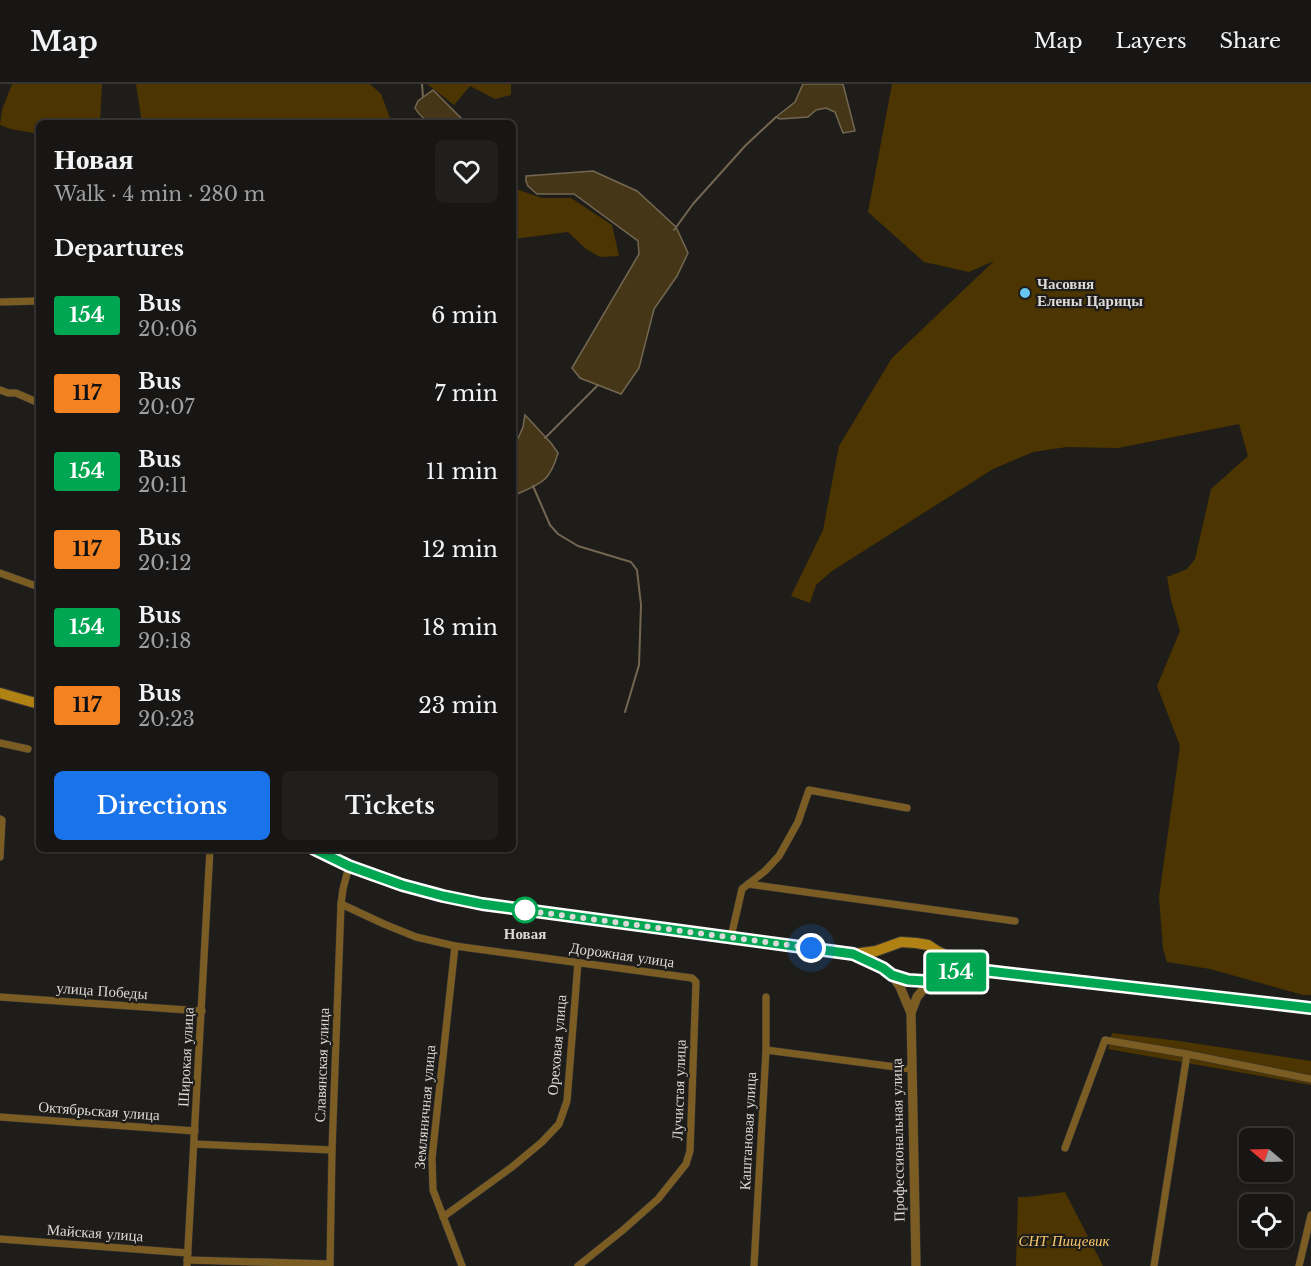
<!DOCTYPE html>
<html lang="en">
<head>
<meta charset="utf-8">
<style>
  body { margin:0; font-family:"Libre Baskerville",serif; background:#201f1d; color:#f1f3f6; height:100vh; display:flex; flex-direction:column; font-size:22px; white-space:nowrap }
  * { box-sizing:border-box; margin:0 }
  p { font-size:20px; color:#9e9fa0 }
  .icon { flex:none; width:33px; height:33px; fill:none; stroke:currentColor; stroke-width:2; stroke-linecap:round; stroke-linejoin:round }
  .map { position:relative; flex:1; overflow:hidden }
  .sheet { position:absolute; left:36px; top:36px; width:480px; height:732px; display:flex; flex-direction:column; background:#171614; border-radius:9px; box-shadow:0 2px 4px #0004,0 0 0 2px #363534 }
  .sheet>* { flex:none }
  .badge { padding:0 12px; border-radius:4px; font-size:21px; line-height:39px }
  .needle { width:39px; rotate:289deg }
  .controls { position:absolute; left:1239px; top:1044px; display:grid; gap:12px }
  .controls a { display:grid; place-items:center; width:54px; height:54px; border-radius:9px; background:#171614; box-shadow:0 2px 4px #0004,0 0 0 2px #363534; font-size:30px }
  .you { position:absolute; width:30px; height:30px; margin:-15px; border:4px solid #fff; border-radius:50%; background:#1a73e8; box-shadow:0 0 0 9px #1a73e833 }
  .map>.badge { position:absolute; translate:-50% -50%; box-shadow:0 0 0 3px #fff }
  h2 { padding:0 18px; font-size:22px; line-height:54px }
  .round { display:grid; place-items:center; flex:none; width:63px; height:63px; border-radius:9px; background:#201f1d }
  .summary { display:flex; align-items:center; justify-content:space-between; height:102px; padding:0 18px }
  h1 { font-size:28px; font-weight:600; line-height:45px }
  .primary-button { display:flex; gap:12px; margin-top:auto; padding:12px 18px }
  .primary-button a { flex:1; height:69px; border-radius:9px; background:#1a73e8; color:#fff; font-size:24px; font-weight:600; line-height:69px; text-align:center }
  .primary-button a+a { background:#201f1d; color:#f1f3f6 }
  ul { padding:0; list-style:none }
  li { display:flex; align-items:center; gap:18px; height:78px; padding:0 18px }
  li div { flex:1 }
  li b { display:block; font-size:22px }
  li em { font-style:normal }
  li .badge { min-width:66px; font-weight:700; text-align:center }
  header { display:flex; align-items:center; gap:36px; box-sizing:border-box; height:84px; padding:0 30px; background:#171614; border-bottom:2px solid #363534 }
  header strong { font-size:28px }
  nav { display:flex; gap:33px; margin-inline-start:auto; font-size:21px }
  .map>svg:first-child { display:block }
  .green { fill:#4c3500 }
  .water { fill:#463618; stroke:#736752; stroke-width:1.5 }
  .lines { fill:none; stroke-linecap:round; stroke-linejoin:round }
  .stream { stroke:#736752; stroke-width:2 }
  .minor-casing { stroke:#393735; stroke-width:8 }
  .tertiary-casing { stroke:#393735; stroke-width:10 }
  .secondary-casing { stroke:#393735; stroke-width:12 }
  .minor { stroke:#7b5d24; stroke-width:7 }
  .tertiary { stroke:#7b5d24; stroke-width:9 }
  .secondary { stroke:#b08113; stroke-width:10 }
  .line-casing { stroke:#fff; stroke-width:14 }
  .line { stroke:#00a651; stroke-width:9 }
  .walk { stroke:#dbdad8; stroke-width:6; stroke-dasharray:0 10.8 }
  .poi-dot { fill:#68c4f0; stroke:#1f1d1a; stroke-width:2 }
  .stop-dot { fill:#fff; stroke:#00a651; stroke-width:3 }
  .labels { text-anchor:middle; stroke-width:4.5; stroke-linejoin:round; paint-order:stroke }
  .poi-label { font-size:15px; font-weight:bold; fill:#dbdad8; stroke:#1f1d1a; text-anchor:start }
  .stop-label { font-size:15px; font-weight:bold; fill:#dbdad8; stroke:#1f1d1a }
  .street-label { font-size:15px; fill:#dbdad8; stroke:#1f1d1a }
  .park-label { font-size:15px; font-style:italic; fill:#f8c76a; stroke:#1f1d1a }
</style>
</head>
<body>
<header>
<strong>Map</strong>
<nav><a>Map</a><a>Layers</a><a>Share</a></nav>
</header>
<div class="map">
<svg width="1311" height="1182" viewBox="0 0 1311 1182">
  <rect width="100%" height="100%" fill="#1f1d1a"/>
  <g class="green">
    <path d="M 12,0 L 102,0 L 100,39 L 39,39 L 39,50 L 11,45 L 0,41 L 2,26 Z"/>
    <path d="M 136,0 L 370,0 L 381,10 L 392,39 L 142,39 Z"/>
    <path d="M 427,0 L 511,0 L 511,11 L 495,15 L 470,2 L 454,21 Z"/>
    <path d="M 892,0 L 1311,0 L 1311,911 L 1303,911 L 1210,885 L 1167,878 L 1163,865 L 1159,813 L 1180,662 L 1157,602 L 1180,547 L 1171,516 L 1167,493 L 1187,485 L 1195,475 L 1211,405 L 1248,372 L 1239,340 L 1118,364 L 1067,363 L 1033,368 L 993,385 L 832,487 L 816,501 L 810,519 L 791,512 L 823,446 L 839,362 L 892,274 L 994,177 L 969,188 L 924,178 L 868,128 Z"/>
    <path d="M 513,104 L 542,114 L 571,114 L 612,141 L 619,172 L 600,173 L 586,165 L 568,148 L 513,155 Z"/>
    <path d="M 1112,949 L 1179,957 L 1311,977 L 1311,1001 L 1108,965 Z"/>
    <path d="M 1065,1108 L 1103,1182 L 1016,1182 L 1018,1113 L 1027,1113 Z"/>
  </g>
  <g class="water">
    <path d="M 803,0 L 843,0 L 855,47 L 843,49 L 835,28 L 826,24 L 816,26 L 808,33 L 780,35 L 776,33 L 795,18 Z"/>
    <path d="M 433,6 L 466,39 C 446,39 426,44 415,24 L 418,17 Z"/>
    <path d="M 593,87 L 637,107 L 676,143 L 688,169 L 677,192 L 654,225 L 639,284 L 621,310 L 580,294 L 572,284 L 639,170 L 638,157 L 574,110 L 537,110 L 528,102 L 526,97 L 526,92 Z"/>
    <path d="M 525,331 L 551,359 L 558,369 C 550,397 542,399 517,410 L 513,407 L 513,366 L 523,343 Z"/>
  </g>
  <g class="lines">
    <g class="stream">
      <path d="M 422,0 L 423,13"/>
      <path d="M 674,146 L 693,120 L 745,62 L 776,33"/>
      <path d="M 545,354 L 598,301"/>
      <path d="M 533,402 L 550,441 L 558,450 L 578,462 L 631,478 L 637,486 L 641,521 L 639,581 L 625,628"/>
    </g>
    <g class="minor-casing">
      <g id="minor">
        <path d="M 0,218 L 39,217"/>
        <path d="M 0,306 L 8,309 L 16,309 L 39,319"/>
        <path d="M 0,489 L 39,503"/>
        <path d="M 0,659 L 28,665"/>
        <path d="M 0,735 L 2,736 L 0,773"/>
        <path d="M 748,800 L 1015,837"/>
        <path d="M 341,820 L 384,840 L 416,853 L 455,862 L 692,894 L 696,898 L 690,1067 L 686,1080 L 658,1115 L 623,1146 L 578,1182"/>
        <path d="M 731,853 L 742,805 L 765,787 L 779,772 L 798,738 L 809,706 L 907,724"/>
        <path d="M 455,862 L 432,1074 L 433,1106 L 462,1182"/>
        <path d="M 0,913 L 202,927"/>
        <path d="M 766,966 L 911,985"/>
        <path d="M 0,1033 L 195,1047"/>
        <path d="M 194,1060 L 332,1066"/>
        <path d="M 1065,1064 L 1105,956 L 1187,970 L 1311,995"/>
        <path d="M 443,1133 L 512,1083 L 542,1058 L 559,1040 L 567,1017 L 578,878"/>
        <path d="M 0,1155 L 188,1169"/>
        <path d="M 187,1176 L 330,1180"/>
        <path d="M 187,1182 L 210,765"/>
        <path d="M 330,1182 L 332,1066 L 341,820 L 343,805 L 349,782"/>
        <path d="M 754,1182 L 766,966 L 766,913"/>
        <path d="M 1154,1182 L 1187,970"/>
        <path d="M 1299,1182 L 1311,1131"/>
      </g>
    </g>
    <g class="tertiary-casing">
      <g id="tertiary">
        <path d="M 892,891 L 900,903 L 911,929 L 916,1182"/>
        <path d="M 911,929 L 917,913 L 933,894"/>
      </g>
    </g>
    <g class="secondary-casing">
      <g id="secondary">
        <path d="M 0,609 L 39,620"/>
        <path d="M 314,765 C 365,794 425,809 482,820 L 853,870 L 876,867 L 901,858 L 916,859 L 928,861 L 937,867 L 979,887"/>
        <path d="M 853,870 L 883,884 L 892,891 L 908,896 L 924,897 L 956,888 L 979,887 L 1311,924"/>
        <path d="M 933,894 C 939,885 941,876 937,867"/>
      </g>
    </g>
    <use href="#minor" class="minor"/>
    <use href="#tertiary" class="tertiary"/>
    <use href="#secondary" class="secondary"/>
  </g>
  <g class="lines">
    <g class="line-casing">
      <path id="line" d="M 314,765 L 349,782 L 402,801 L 443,812 L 482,820 L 853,870 L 883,884 L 892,891 L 908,896 L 924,897 L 956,888 L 979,886 L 1311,924"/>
    </g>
    <use href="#line" class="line"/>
    <path class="walk" d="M 525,826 L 522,826 L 811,864"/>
  </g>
  <circle class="poi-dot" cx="1025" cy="209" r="6"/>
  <circle class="stop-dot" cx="525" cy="826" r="12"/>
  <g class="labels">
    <g class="poi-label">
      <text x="1037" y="205">Часовня<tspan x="1037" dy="17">Елены Царицы</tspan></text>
    </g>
    <g class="stop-label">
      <text x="525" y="855">Новая</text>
    </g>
    <g class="street-label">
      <text transform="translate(622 871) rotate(8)" y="5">Дорожная улица</text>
      <text transform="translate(102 907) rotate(4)" y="5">улица Победы</text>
      <text transform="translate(557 961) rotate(-85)" y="5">Ореховая улица</text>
      <text transform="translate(186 973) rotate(-87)" y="5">Широкая улица</text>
      <text transform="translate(322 981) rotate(-88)" y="5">Славянская улица</text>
      <text transform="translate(679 1006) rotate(-88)" y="5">Лучистая улица</text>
      <text transform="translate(425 1023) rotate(-85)" y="5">Земляничная улица</text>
      <text transform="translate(99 1027) rotate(4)" y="5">Октябрьская улица</text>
      <text transform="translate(748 1047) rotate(-87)" y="5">Каштановая улица</text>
      <text transform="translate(898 1056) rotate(-91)" y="5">Профессиональная улица</text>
      <text transform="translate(95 1149) rotate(4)" y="5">Майская улица</text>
    </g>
    <g class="park-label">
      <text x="1064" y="1162">СНТ Пищевик</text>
    </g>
  </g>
</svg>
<div class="controls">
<a><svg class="needle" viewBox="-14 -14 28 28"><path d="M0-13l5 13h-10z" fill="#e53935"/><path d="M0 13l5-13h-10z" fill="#9e9fa0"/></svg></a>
<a><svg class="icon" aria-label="locate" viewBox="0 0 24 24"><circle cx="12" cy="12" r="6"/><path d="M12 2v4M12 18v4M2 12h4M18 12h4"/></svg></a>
</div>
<div class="you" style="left:811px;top:864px"></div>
<b class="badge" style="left:956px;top:888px;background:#00a651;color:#fff">154</b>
<section class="sheet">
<div class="summary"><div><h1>Новая</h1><p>Walk · 4 min · 280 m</p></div><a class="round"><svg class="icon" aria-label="heart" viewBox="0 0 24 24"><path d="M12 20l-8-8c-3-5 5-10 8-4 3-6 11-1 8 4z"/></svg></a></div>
<h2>Departures</h2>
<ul>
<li><span class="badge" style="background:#00a651;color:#fff">154</span><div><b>Bus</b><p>20:06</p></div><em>6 min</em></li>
<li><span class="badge" style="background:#f58220;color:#111">117</span><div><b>Bus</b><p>20:07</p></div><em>7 min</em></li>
<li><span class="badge" style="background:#00a651;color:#fff">154</span><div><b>Bus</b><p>20:11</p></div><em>11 min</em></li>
<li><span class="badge" style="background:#f58220;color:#111">117</span><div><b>Bus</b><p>20:12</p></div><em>12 min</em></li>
<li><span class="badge" style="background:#00a651;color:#fff">154</span><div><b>Bus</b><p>20:18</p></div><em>18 min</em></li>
<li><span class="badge" style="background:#f58220;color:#111">117</span><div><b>Bus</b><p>20:23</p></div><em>23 min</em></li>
</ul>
<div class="primary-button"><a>Directions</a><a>Tickets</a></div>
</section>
</div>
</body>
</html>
